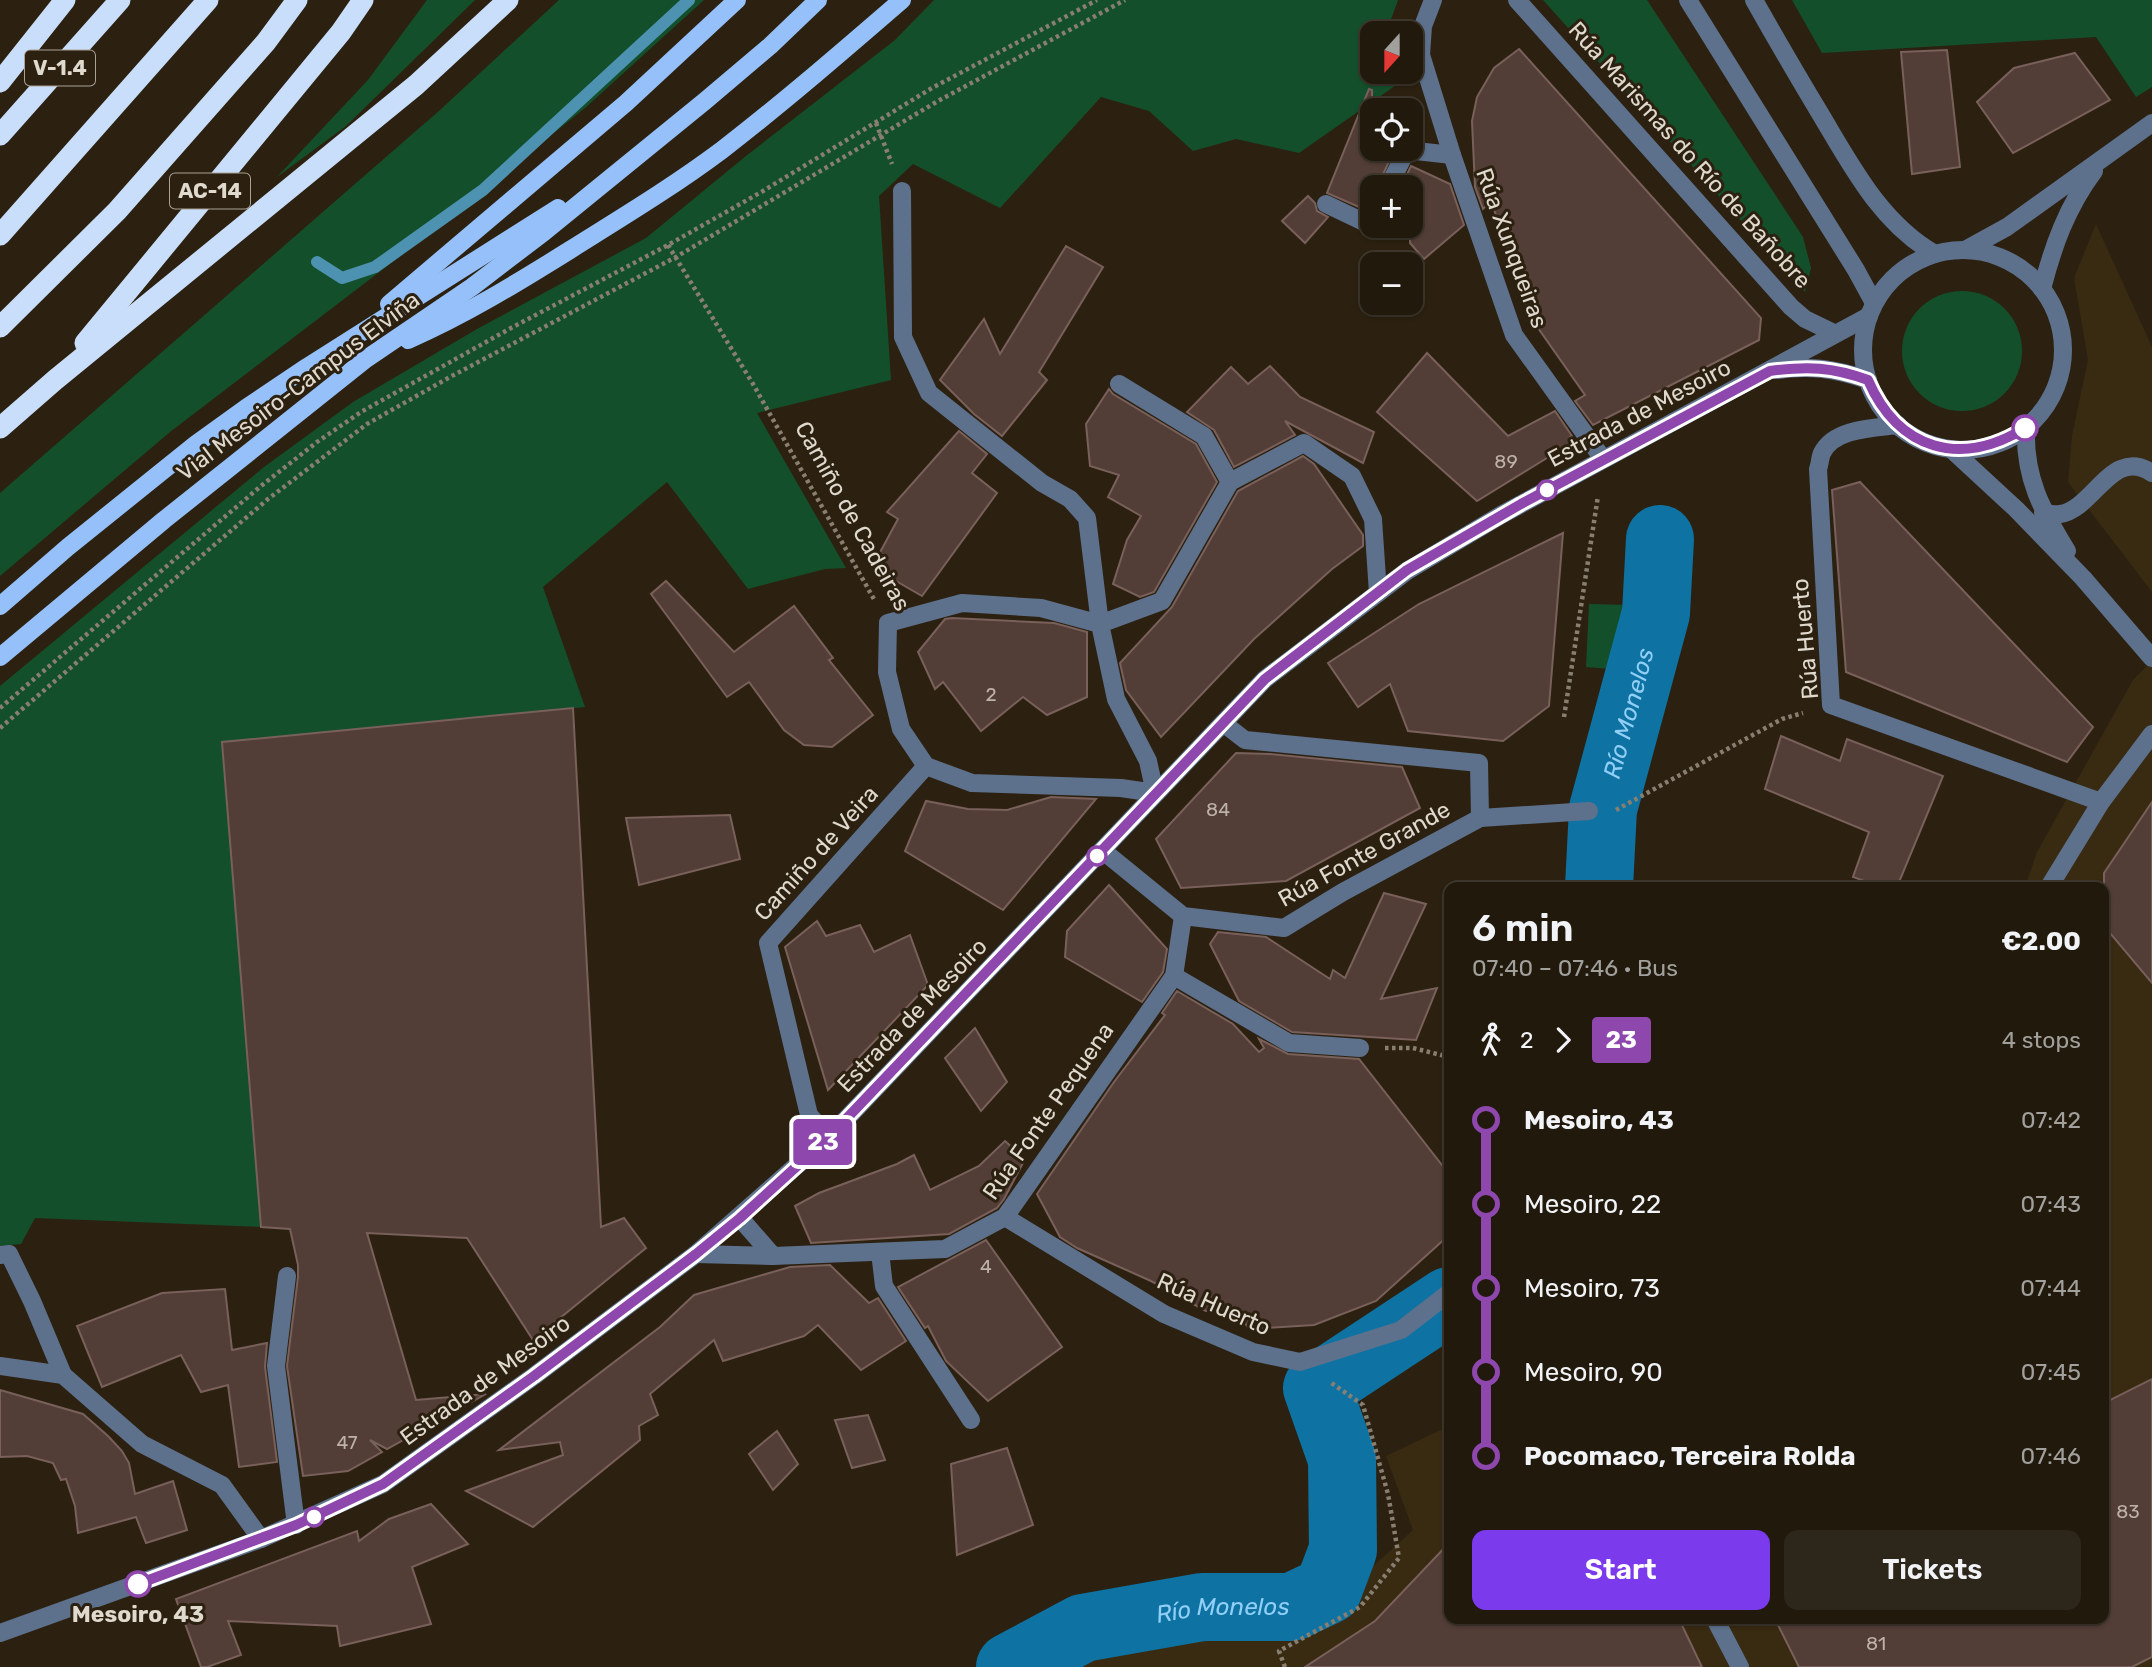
<!DOCTYPE html>
<html lang="en">
<head>
<meta charset="utf-8">
<style>
  body { margin:0; font-family:Rubik,sans-serif; background:#2d261a; color:#f1f3f6; height:100vh; display:flex; flex-direction:column; font-size:26px; white-space:nowrap }
  * { box-sizing:border-box; margin:0 }
  p { font-size:23px; color:#a2a09d }
  .icon { flex:none; width:38px; height:38px; fill:none; stroke:currentColor; stroke-width:2; stroke-linecap:round; stroke-linejoin:round }
  .map { position:relative; flex:1; overflow:hidden }
  .details { position:absolute; left:1444px; top:882px; width:665px; height:742px; display:flex; flex-direction:column; background:#21190c; border-radius:14px; box-shadow:0 2px 5px #0004,0 0 0 2px #3e382d }
  .details>* { flex:none }
  .badge { padding:0 14px; border-radius:5px; font-size:24px; line-height:46px }
  .needle { width:46px; rotate:201deg }
  .tools { position:absolute; left:1360px; top:21px; display:grid; gap:14px }
  .tools a { display:grid; place-items:center; width:63px; height:63px; border-radius:14px; background:#21190c; box-shadow:0 2px 5px #0004,0 0 0 2px #3e382d; font-size:35px }
  .map>.badge { position:absolute; translate:-50% -50%; box-shadow:0 0 0 4px #fff }
  .legs { display:flex; align-items:center; gap:10px; height:77px; padding:0 28px; font-size:23px }
  .legs p { margin-inline-start:auto }
  .summary { display:flex; align-items:center; justify-content:space-between; height:119px; padding:0 28px }
  h1 { font-size:38px; font-weight:600; line-height:52px }
  .button { display:flex; gap:14px; margin-top:auto; padding:14px 28px }
  .button a { flex:1; height:80px; border-radius:14px; background:#7c3aed; color:#fff; font-size:28px; font-weight:600; line-height:80px; text-align:center }
  .button a+a { background:#2d261a; color:#f1f3f6 }
  ul { padding:0 28px; list-style:none }
  li { display:flex; align-items:center; gap:24px; height:84px; font-size:26px }
  li i { display:grid; place-items:center; width:10px; height:100%; margin:0 9px; background:currentColor }
  li i::after { content:''; width:18px; height:18px; margin:-9px; border:5px solid; border-radius:50%; background:#21190c }
  li p { margin-inline-start:auto }
  li:first-child i { background:linear-gradient(#0000 50%,currentColor 0) }
  li:last-child i { background:linear-gradient(currentColor 50%,#0000 0) }
  .map>svg:first-child { display:block }
  .built { fill:#392a12 }
  .green { fill:#144f2b }
  .lines { fill:none; stroke-linecap:round; stroke-linejoin:round }
  .stream { stroke:#4d92b0; stroke-width:12 }
  .river { stroke:#0e73a3; stroke-width:68 }
  .building { fill:#533d37; stroke:#79605a; stroke-width:2 }
  .path { stroke:#887f71; stroke-width:4.5; stroke-dasharray:3.5 3.5; stroke-linecap:butt }
  .minor { stroke:#5d718d; stroke-width:18 }
  .major { stroke:#95c0fa; stroke-width:18 }
  .highway { stroke:#c9defa; stroke-width:21 }
  .line-1-casing { stroke:#fff; stroke-width:16 }
  .line-1 { stroke:#8e47ad; stroke-width:10 }
  .stop-1-dot { fill:#fff; stroke:#8e47ad; stroke-width:3.5 }
  .labels { text-anchor:middle; stroke-width:6; stroke-linejoin:round; paint-order:stroke }
  .number-label { font-size:19px; fill:#bdb2a8 }
  .shield { fill:#2c2110; stroke:#aaa295; stroke-width:2 }
  .shield-label { font-size:21px; font-weight:bold; fill:#e0d9ce }
  .street-label { font-size:23px; fill:#e0d9ce; stroke:#2c2110 }
  .stop-label { font-size:23px; font-weight:bold; fill:#e0d9ce; stroke:#2c2110 }
  .water-label { font-size:24px; font-style:italic; fill:#91cff7; stroke:#2c2110 }
</style>
</head>
<body>
<div class="map">
<svg width="2152" height="1667" viewBox="0 0 2152 1667">
  <rect width="100%" height="100%" fill="#2c2110"/>
  <g class="built">
    <path d="M 2096,224 L 2152,347 L 2152,592 L 2068,482 L 2072,436 L 2088,360 L 2074,278 Z"/>
    <path d="M 2152,661 L 2152,1667 L 1066,1667 L 1204,1595 L 1300,1632 L 1413,1530 L 1386,1456 L 1449,1426 L 1449,1619 L 2104,1619 L 2104,887 L 2025,887 L 2037,852 L 2133,680 Z"/>
  </g>
  <g class="green">
    <path d="M 427,0 L 475,0 L 346,126 L 277,177 L 368,80 Z"/>
    <path d="M 559,0 L 704,0 L 585,108 L 403,254 L 170,432 L 0,576 L 0,493 L 440,110 Z"/>
    <path d="M 934,0 L 1398,0 L 1390,22 L 1392,33 L 1372,33 L 1372,72 L 1397,72 L 1399,83 L 1299,153 L 1236,139 L 1193,151 L 1149,111 L 1101,97 L 1000,208 L 913,164 L 879,196 L 891,380 L 757,413 L 846,568 L 825,569 L 748,589 L 667,482 L 543,587 L 585,707 L 223,742 L 261,1227 L 35,1218 L 21,1244 L 0,1246 L 0,686 L 264,467 L 353,402 L 477,329 L 646,238 L 746,156 L 895,40 Z"/>
    <path d="M 1543,0 L 1647,0 L 1803,237 L 1811,268 L 1805,292 Z"/>
    <path d="M 1792,0 L 2152,0 L 2152,87 L 2136,97 L 2096,37 L 1822,53 Z"/>
    <circle cx="1962" cy="351" r="60"/>
    <path d="M 1589,604 L 1631,605 L 1625,670 L 1586,667 Z"/>
  </g>
  <g class="lines">
    <path class="stream" d="M 317,262 L 342,278 L 375,267 L 483,190 L 689,0"/>
    <g class="river">
      <path id="s1" d="M 1599,887 L 1603,809 L 1656,613 L 1660,539"/>
      <path id="s2" d="M 1010,1667 L 1083,1628 L 1202,1607 L 1292,1607 L 1328,1590 L 1343,1550 L 1342,1459 L 1317,1388 L 1449,1301"/>
    </g>
  </g>
  <g class="building">
    <path d="M 1519,49 L 1761,318 L 1759,340 L 1593,425 L 1575,401 L 1585,395 L 1531,318 L 1491,201 L 1483,209 L 1475,187 L 1472,121 L 1477,97 L 1494,68 Z"/>
    <path d="M 1947,50 L 1960,167 L 1912,174 L 1901,52 Z"/>
    <path d="M 2075,53 L 2110,100 L 2013,153 L 1977,102 L 2014,68 Z"/>
    <path d="M 1369,89 L 1372,90 L 1372,149 L 1395,149 L 1377,187 L 1372,187 L 1372,210 L 1368,211 L 1327,193 Z"/>
    <path d="M 1411,166 L 1450,184 L 1464,225 L 1424,259 L 1410,243 L 1410,238 L 1392,226 L 1410,226 L 1410,187 L 1401,187 Z"/>
    <path d="M 1308,196 L 1315,203 L 1317,211 L 1328,217 L 1305,243 L 1282,221 Z"/>
    <path d="M 1066,246 L 1103,267 L 1039,372 L 1047,380 L 1002,436 L 974,414 L 940,380 L 984,319 L 1000,354 Z"/>
    <path d="M 1427,353 L 1508,436 L 1555,411 L 1572,436 L 1570,437 L 1573,442 L 1477,501 L 1377,412 Z"/>
    <path d="M 1270,366 L 1300,397 L 1374,432 L 1363,463 L 1285,421 L 1295,435 L 1234,467 L 1214,430 L 1187,412 L 1231,367 L 1248,384 Z"/>
    <path d="M 1109,389 L 1113,394 L 1196,444 L 1217,482 L 1154,592 L 1140,597 L 1113,584 L 1127,540 L 1141,516 L 1108,497 L 1119,475 L 1090,466 L 1086,424 Z"/>
    <path d="M 959,431 L 987,454 L 972,473 L 997,493 L 922,596 L 872,567 L 898,519 L 887,512 Z"/>
    <path d="M 1303,456 L 1314,464 L 1363,535 L 1363,546 L 1332,569 L 1254,639 L 1161,737 L 1126,690 L 1120,663 L 1172,607 L 1238,491 Z"/>
    <path d="M 1860,482 L 2093,727 L 2067,762 L 1846,672 L 1832,490 Z"/>
    <path d="M 1563,533 L 1549,706 L 1503,741 L 1408,731 L 1390,684 L 1358,707 L 1328,663 L 1419,604 Z"/>
    <path d="M 666,581 L 734,652 L 794,606 L 833,658 L 829,660 L 873,715 L 832,747 L 804,745 L 784,730 L 749,682 L 727,697 L 651,594 Z"/>
    <path d="M 952,618 L 1054,623 L 1087,632 L 1087,697 L 1047,715 L 1023,697 L 981,731 L 943,682 L 935,689 L 918,652 L 945,619 Z"/>
    <path d="M 573,708 L 601,1227 L 624,1218 L 646,1248 L 533,1340 L 467,1238 L 367,1233 L 416,1400 L 486,1394 L 387,1449 L 370,1440 L 382,1452 L 348,1471 L 303,1476 L 287,1366 L 298,1277 L 298,1265 L 290,1229 L 261,1227 L 222,742 Z"/>
    <path d="M 1781,736 L 1840,761 L 1847,739 L 1943,776 L 1897,887 L 1881,887 L 1853,877 L 1869,832 L 1765,789 Z"/>
    <path d="M 1236,753 L 1270,754 L 1402,767 L 1420,808 L 1286,881 L 1181,888 L 1156,839 Z"/>
    <path d="M 1051,797 L 1096,799 L 1003,910 L 905,851 L 926,801 L 968,809 L 1007,810 Z"/>
    <path d="M 2152,802 L 2152,983 L 2104,926 L 2104,873 Z"/>
    <path d="M 730,815 L 740,859 L 639,885 L 626,818 Z"/>
    <path d="M 1109,885 L 1167,949 L 1163,972 L 1142,1002 L 1065,957 L 1067,931 Z"/>
    <path d="M 1384,893 L 1426,904 L 1381,999 L 1437,988 L 1416,1040 L 1292,1032 L 1239,1001 L 1210,944 L 1218,932 L 1266,937 L 1330,979 L 1333,970 L 1345,978 Z"/>
    <path d="M 817,921 L 826,936 L 860,925 L 874,952 L 910,935 L 928,985 L 828,1090 L 785,947 Z"/>
    <path d="M 1177,991 L 1233,1024 L 1259,1052 L 1264,1048 L 1259,1039 L 1288,1054 L 1359,1059 L 1449,1174 L 1449,1235 L 1376,1301 L 1314,1325 L 1249,1329 L 1237,1311 L 1206,1311 L 1151,1281 L 1077,1248 L 1060,1237 L 1037,1194 L 1114,1082 L 1165,1015 L 1162,1013 Z"/>
    <path d="M 975,1028 L 1007,1082 L 981,1111 L 945,1058 Z"/>
    <path d="M 1005,1141 L 1025,1159 L 1004,1199 L 997,1208 L 949,1234 L 811,1243 L 795,1206 L 819,1193 L 897,1164 L 914,1155 L 930,1190 L 979,1166 Z"/>
    <path d="M 986,1240 L 1062,1347 L 988,1401 L 946,1361 L 928,1326 L 925,1328 L 898,1287 Z"/>
    <path d="M 830,1265 L 869,1303 L 878,1298 L 906,1341 L 861,1370 L 818,1325 L 804,1336 L 723,1361 L 714,1340 L 650,1394 L 658,1415 L 639,1426 L 640,1440 L 533,1527 L 466,1491 L 563,1455 L 560,1442 L 499,1450 L 660,1327 L 694,1295 L 790,1267 Z"/>
    <path d="M 225,1289 L 232,1350 L 267,1343 L 265,1367 L 277,1462 L 239,1467 L 228,1385 L 201,1392 L 181,1355 L 102,1387 L 77,1326 L 162,1293 Z"/>
    <path d="M 2152,1379 L 2152,1657 L 2132,1667 L 1799,1667 L 1775,1619 L 2104,1619 L 2104,1403 Z"/>
    <path d="M 0,1390 L 83,1414 L 108,1436 L 122,1451 L 129,1463 L 135,1494 L 173,1481 L 187,1530 L 146,1543 L 136,1517 L 78,1533 L 75,1506 L 66,1479 L 61,1480 L 53,1463 L 27,1456 L 0,1457 Z"/>
    <path d="M 868,1415 L 885,1460 L 852,1468 L 835,1420 Z"/>
    <path d="M 777,1431 L 798,1464 L 773,1490 L 749,1454 Z"/>
    <path d="M 1007,1448 L 1033,1525 L 957,1555 L 951,1464 Z"/>
    <path d="M 431,1504 L 468,1544 L 412,1567 L 431,1624 L 340,1646 L 337,1626 L 228,1621 L 241,1655 L 207,1667 L 201,1667 L 176,1599 L 357,1531 L 359,1541 L 389,1519 Z"/>
    <path d="M 1449,1543 L 1449,1619 L 1679,1619 L 1702,1667 L 1305,1667 L 1375,1621 Z"/>
  </g>
  <g class="lines">
    <g class="path">
      <path d="M 876,123 L 892,164"/>
      <path d="M 668,245 L 753,384 L 875,601"/>
      <path d="M 0,708 L 261,486 L 317,442 L 361,412 L 511,328 L 668,245 L 763,191 L 932,88 L 1097,0"/>
      <path d="M 1564,717 L 1598,496"/>
      <path d="M 0,728 L 268,499 L 367,424 L 450,377 L 676,257 L 938,101 L 1125,0"/>
      <path d="M 1616,810 L 1782,719 L 1803,713"/>
      <path d="M 1385,1048 L 1413,1048 L 1449,1057"/>
      <path d="M 1285,1667 L 1279,1651 L 1360,1607 L 1399,1558 L 1388,1494 L 1363,1405 L 1330,1382"/>
    </g>
    <g class="minor">
      <path d="M 1433,0 L 1423,26 L 1421,55 L 1452,155 L 1514,335 L 1603,459"/>
      <path d="M 1517,0 L 1791,307 L 1805,319 L 1834,333"/>
      <path d="M 1688,0 L 1856,270 L 1874,303"/>
      <path d="M 1754,0 C 1776,39 1798,77 1821,115 C 1852,167 1881,223 1935,254"/>
      <path d="M 1388,187 L 1407,150 L 1452,155"/>
      <path d="M 902,191 L 903,337 L 929,393 L 1042,483 L 1070,499 L 1087,518 L 1100,624 L 1116,699 L 1148,761 L 1155,793 L 1121,788 L 972,783 L 926,766 L 901,729 L 887,672 L 888,623 L 962,603 L 1041,608 L 1100,624 L 1162,601 L 1230,482 L 1304,443 L 1352,476 L 1373,519 L 1378,593"/>
      <path d="M 1326,204 L 1370,225 L 1372,221"/>
      <path d="M 1967,249 L 2007,227 L 2152,123"/>
      <circle cx="1963" cy="350" r="100"/>
      <path d="M 2042,289 C 2053,246 2067,207 2094,171"/>
      <path d="M 1777,370 C 1810,365 1836,369 1868,380"/>
      <path d="M 1119,384 L 1204,436 L 1230,482"/>
      <path d="M 1898,425 C 1875,428 1834,428 1822,453 C 1820,457 1820,464 1818,469 L 1831,705 L 2101,802"/>
      <path d="M 2026,428 C 2024,478 2042,510 2067,551"/>
      <path d="M 1951,449 L 2016,509 L 2083,578 L 2152,658"/>
      <path d="M 2043,513 C 2048,513 2055,515 2060,514 C 2094,509 2112,446 2152,473"/>
      <path d="M 1480,818 L 1589,811"/>
      <path d="M 1102,850 L 1183,916 L 1284,928 L 1343,892 L 1480,818 L 1479,763 L 1245,740 L 1223,723"/>
      <path d="M 2049,887 L 2101,802 L 2152,734"/>
      <path d="M 1174,976 L 1289,1043 L 1360,1048"/>
      <path d="M 829,1137 L 809,1115 L 768,943 L 926,766"/>
      <path d="M 1005,1217 L 1164,1314 L 1253,1352 L 1300,1362 L 1401,1330 L 1449,1293"/>
      <path d="M 740,1218 L 773,1256 L 945,1249 L 1005,1217 L 1174,976 L 1183,916"/>
      <path d="M 880,1252 L 884,1286 L 971,1420"/>
      <path d="M 696,1254 L 773,1256"/>
      <path d="M 0,1255 L 9,1254 L 32,1301 L 63,1375"/>
      <path d="M 287,1276 L 276,1366 L 296,1525"/>
      <path d="M 0,1366 L 63,1375 L 142,1444 L 222,1485 L 261,1539"/>
      <path d="M 1715,1619 L 1740,1667"/>
      <path d="M 0,1633 L 261,1539 L 383,1484 L 534,1376 L 696,1254 L 829,1137 L 1265,679 L 1407,571 L 1501,515 L 1869,316"/>
    </g>
    <g class="major">
      <path d="M 389,304 L 626,103 L 737,0"/>
      <path d="M 408,340 C 465,315 517,283 570,250 C 621,218 674,186 722,150 C 784,102 843,51 902,0"/>
      <path d="M 0,606 L 68,547 L 196,444 L 246,408 L 307,367 L 558,208"/>
      <path d="M 0,657 L 164,520 L 366,359 L 472,287 L 544,232 L 705,101 L 770,46 L 818,0"/>
    </g>
    <g class="highway">
      <path d="M 0,82 L 65,0"/>
      <path d="M 0,135 L 120,0"/>
      <path d="M 0,235 L 208,0"/>
      <path d="M 0,327 L 117,211 L 266,42 L 297,0"/>
      <path d="M 85,343 L 341,32 L 363,0"/>
      <path d="M 0,428 L 55,380 L 416,85 L 508,0"/>
    </g>
  </g>
  <g class="lines">
    <g class="line-1-casing">
      <path id="line-1" d="M 138,1584 L 296,1525 L 383,1484 L 534,1376 L 696,1254 L 740,1218 L 829,1137 L 1265,679 L 1407,570 L 1521,504 L 1770,371 C 1808,366 1832,367 1868,380 C 1898,450 1961,468 2025,428"/>
    </g>
    <use href="#line-1" class="line-1"/>
  </g>
  <g class="stop-1-dot">
    <circle cx="2025" cy="428" r="12"/>
    <circle cx="1547" cy="490" r="9"/>
    <circle cx="1097" cy="856" r="9"/>
    <circle cx="314" cy="1517" r="9"/>
    <circle cx="138" cy="1584" r="12"/>
  </g>
  <g class="labels">
    <g class="number-label">
      <text x="1506" y="468">89</text>
      <text x="991" y="701">2</text>
      <text x="1218" y="816">84</text>
      <text x="986" y="1273">4</text>
      <text x="347" y="1449">47</text>
      <text x="2128" y="1518">83</text>
      <text x="1876" y="1650">81</text>
    </g>
    <g class="shield">
      <rect x="25" y="50.5" width="70" height="35" rx="5"/>
      <rect x="170" y="173.5" width="80" height="35" rx="5"/>
    </g>
    <g class="shield-label">
      <text x="60" y="75">V-1.4</text>
      <text x="210" y="198">AC-14</text>
    </g>
    <g class="street-label">
      <text transform="translate(1690 155) rotate(48)" y="8">Rúa Marismas do Río de Bañobre</text>
      <text transform="translate(1512 248) rotate(70)" y="8">Rúa Xunqueiras</text>
      <text transform="translate(298 386) rotate(-37)" y="8">Vial Mesoiro-Campus Elviña</text>
      <text transform="translate(1639 413) rotate(-28)" y="8">Estrada de Mesoiro</text>
      <text transform="translate(853 516) rotate(61)" y="8">Camiño de Cadeiras</text>
      <text transform="translate(1805 639) rotate(-95)" y="8">Rúa Huerto</text>
      <text transform="translate(816 853) rotate(-48)" y="8">Camiño de Veira</text>
      <text transform="translate(1364 854) rotate(-29)" y="8">Rúa Fonte Grande</text>
      <text transform="translate(912 1015) rotate(-46)" y="8">Estrada de Mesoiro</text>
      <text transform="translate(1048 1111) rotate(-55)" y="8">Rúa Fonte Pequena</text>
      <text transform="translate(1214 1304) rotate(24)" y="8">Rúa Huerto</text>
      <text transform="translate(485 1380) rotate(-36)" y="8">Estrada de Mesoiro</text>
    </g>
    <g class="stop-label">
      <text x="138" y="1622">Mesoiro, 43</text>
    </g>
    <g class="water-label">
      <text dy="8" stroke="none"><textPath href="#s1" startOffset="177">Río Monelos</textPath></text>
      <text dy="8" stroke="none"><textPath href="#s2" startOffset="224">Río Monelos</textPath></text>
    </g>
  </g>
</svg>
<div class="tools">
<a><svg class="needle" viewBox="-14 -14 28 28"><path d="M0-13l5 13h-10z" fill="#e53935"/><path d="M0 13l5-13h-10z" fill="#a2a09d"/></svg></a>
<a><svg class="icon" aria-label="locate" viewBox="0 0 24 24"><circle cx="12" cy="12" r="6"/><path d="M12 2v4M12 18v4M2 12h4M18 12h4"/></svg></a>
<a>+</a>
<a>−</a>
</div>
<b class="badge" style="left:823px;top:1142px;background:#8e47ad;color:#fff">23</b>
<section class="details">
<div class="summary"><div><h1>6 min</h1><p>07:40 – 07:46 · Bus</p></div><b>€2.00</b></div>
<div class="legs"><svg class="icon" aria-label="walk" viewBox="0 0 24 24"><circle cx="13" cy="4" r="2"/><path d="M13 8l-2 6 4 7M11 14l-3 7M7 12l3-4h3l4 4"/></svg>2<svg class="icon" aria-label="forward" viewBox="0 0 24 24"><path d="M9 5l7 7-7 7"/></svg><b class="badge" style="background:#8e47ad;color:#fff">23</b><p>4 stops</p></div>
<ul>
<li><i style="color:#8e47ad"></i><b>Mesoiro, 43</b><p>07:42</p></li>
<li><i style="color:#8e47ad"></i><span>Mesoiro, 22</span><p>07:43</p></li>
<li><i style="color:#8e47ad"></i><span>Mesoiro, 73</span><p>07:44</p></li>
<li><i style="color:#8e47ad"></i><span>Mesoiro, 90</span><p>07:45</p></li>
<li><i style="color:#8e47ad"></i><b>Pocomaco, Terceira Rolda</b><p>07:46</p></li>
</ul>
<div class="button"><a>Start</a><a>Tickets</a></div>
</section>
</div>
</body>
</html>
